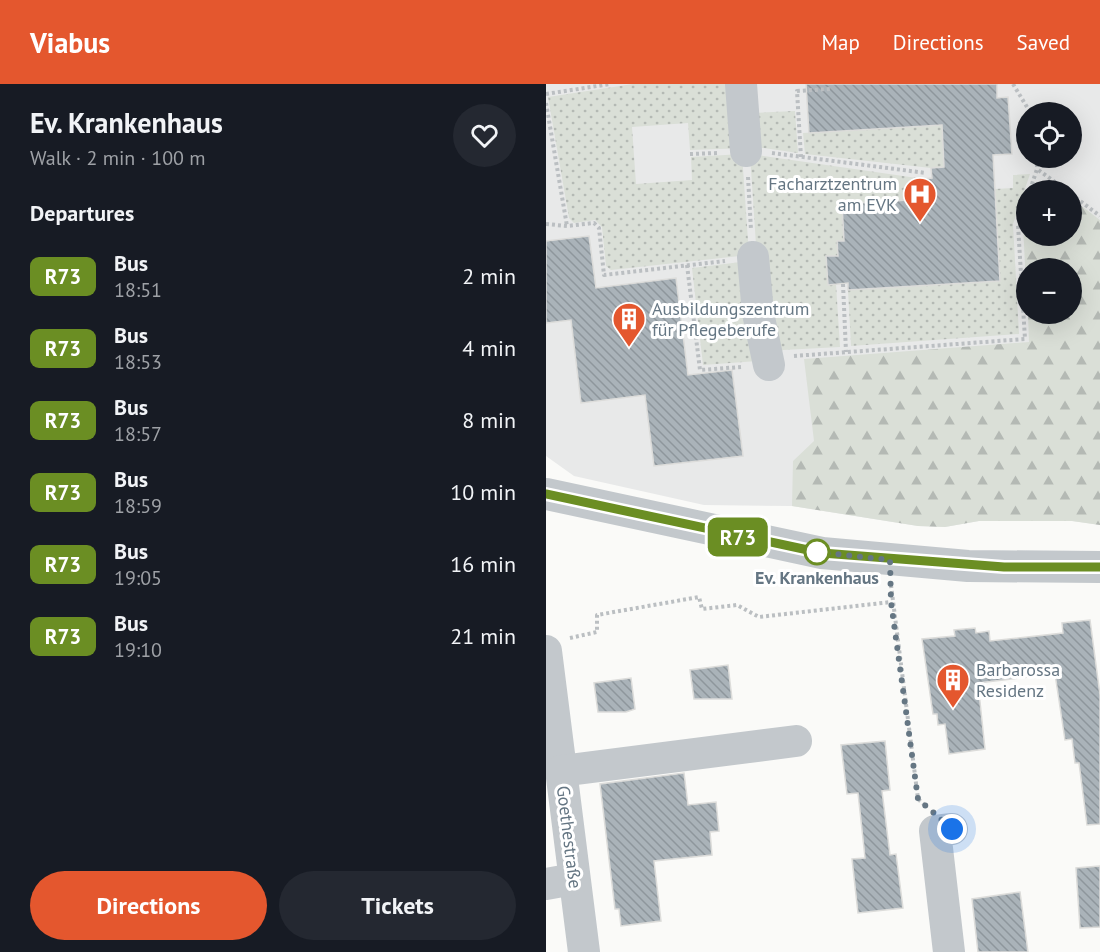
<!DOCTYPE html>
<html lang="en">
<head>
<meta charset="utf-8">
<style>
  body { margin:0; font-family:"PT Sans",sans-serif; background:#242831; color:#f1f3f6; height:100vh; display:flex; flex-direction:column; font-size:22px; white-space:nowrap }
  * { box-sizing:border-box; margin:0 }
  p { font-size:20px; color:#9ea1a6 }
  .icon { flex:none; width:33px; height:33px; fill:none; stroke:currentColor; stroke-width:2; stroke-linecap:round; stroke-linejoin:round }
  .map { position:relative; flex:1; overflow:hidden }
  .panel { display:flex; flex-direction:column; background:#171b24; width:546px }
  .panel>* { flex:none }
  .badge { padding:0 12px; border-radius:9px; font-size:21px; line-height:39px }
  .tools { position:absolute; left:470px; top:18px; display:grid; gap:12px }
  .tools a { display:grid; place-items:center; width:66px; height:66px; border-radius:50%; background:#171b24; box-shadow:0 6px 24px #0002; font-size:30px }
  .you { position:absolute; width:30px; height:30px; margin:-15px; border:4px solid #fff; border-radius:50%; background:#1a73e8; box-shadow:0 0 0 9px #1a73e833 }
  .map>.badge { position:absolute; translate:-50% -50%; box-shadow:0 0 0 3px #fff }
  h2 { padding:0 30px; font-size:22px; line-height:54px }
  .round { display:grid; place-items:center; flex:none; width:63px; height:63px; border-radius:32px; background:#242831 }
  .headline { display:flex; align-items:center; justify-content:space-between; height:102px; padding:0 30px }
  h1 { font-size:28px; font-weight:800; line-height:45px }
  .button { display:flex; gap:12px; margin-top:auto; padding:12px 30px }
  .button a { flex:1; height:69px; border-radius:36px; background:#e4572e; color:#fff; font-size:24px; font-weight:800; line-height:69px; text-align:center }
  .button a+a { background:#242831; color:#f1f3f6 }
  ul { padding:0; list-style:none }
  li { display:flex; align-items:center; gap:18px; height:72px; padding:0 30px }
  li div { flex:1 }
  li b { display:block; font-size:22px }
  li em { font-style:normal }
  li .badge { min-width:66px; font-weight:700; text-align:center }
  header { display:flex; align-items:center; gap:36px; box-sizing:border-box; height:84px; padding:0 30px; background:#e4572e; color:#fff }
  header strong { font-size:28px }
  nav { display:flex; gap:33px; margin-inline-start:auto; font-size:21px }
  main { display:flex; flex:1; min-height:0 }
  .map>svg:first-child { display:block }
  .built { fill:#e8e9e9; fill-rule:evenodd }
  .grass { fill:url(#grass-dots) }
  .forest { fill:url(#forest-firs) }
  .building { fill:url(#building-back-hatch); stroke:#dcdcda; stroke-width:1.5 }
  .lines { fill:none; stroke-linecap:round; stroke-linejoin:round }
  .path { stroke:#bbbfc2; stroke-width:4; stroke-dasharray:3 3; stroke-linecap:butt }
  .minor { stroke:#c3c8cc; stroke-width:32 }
  .line-casing { stroke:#fff; stroke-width:14 }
  .line { stroke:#6b8e23; stroke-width:9 }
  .walk { stroke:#657683; stroke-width:6; stroke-dasharray:0 10.8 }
  .stop-dot { fill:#fff; stroke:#6b8e23; stroke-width:3 }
  .labels { text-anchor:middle; stroke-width:6; stroke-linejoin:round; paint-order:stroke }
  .poi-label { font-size:18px; fill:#657683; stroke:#fff; text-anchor:start }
  .stop-label { font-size:18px; font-weight:bold; fill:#657683; stroke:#fff }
  .street-label { font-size:18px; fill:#657683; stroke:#fff }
</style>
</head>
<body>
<header>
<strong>Viabus</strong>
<nav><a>Map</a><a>Directions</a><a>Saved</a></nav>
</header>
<main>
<section class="panel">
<div class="headline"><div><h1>Ev. Krankenhaus</h1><p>Walk · 2 min · 100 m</p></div><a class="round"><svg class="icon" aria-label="heart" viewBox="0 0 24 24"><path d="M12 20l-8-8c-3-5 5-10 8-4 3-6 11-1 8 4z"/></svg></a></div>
<h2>Departures</h2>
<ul>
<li><span class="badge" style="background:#6b8e23;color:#fff">R73</span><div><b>Bus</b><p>18:51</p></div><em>2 min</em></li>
<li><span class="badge" style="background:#6b8e23;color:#fff">R73</span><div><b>Bus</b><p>18:53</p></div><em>4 min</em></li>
<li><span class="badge" style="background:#6b8e23;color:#fff">R73</span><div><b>Bus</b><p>18:57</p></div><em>8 min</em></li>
<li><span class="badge" style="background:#6b8e23;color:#fff">R73</span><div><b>Bus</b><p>18:59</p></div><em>10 min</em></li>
<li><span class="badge" style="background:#6b8e23;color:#fff">R73</span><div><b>Bus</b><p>19:05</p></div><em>16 min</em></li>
<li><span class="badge" style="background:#6b8e23;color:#fff">R73</span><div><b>Bus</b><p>19:10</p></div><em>21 min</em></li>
</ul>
<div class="button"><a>Directions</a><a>Tickets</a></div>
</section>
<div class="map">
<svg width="554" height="868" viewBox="0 0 554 868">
  <defs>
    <pattern id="grass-dots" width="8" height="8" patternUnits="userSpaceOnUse" patternTransform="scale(1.5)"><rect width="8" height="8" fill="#dadfd7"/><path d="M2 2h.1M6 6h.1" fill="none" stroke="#b4b9b4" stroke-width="1.8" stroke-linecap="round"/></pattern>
    <pattern id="forest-firs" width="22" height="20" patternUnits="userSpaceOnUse" patternTransform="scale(1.5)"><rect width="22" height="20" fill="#dadfd7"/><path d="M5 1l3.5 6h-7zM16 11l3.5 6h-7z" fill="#b4b9b4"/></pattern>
    <pattern id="building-back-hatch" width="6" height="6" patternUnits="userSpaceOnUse" patternTransform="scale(1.5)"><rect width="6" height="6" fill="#aab3b9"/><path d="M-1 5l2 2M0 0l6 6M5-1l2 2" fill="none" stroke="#8e969c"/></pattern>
  </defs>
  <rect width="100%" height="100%" fill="#fafaf8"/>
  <path class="built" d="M 0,0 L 554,0 L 554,441 L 526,437 L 433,437 L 399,443 L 372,442 L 246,422 L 158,421 L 28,392 L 0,372 ZM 480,28 L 525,28 L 525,74 L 480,74 ZM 480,106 L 525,106 L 525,152 L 480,152 ZM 480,184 L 525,184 L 525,230 L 480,230 Z"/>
  <g class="grass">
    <path d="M 87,0 L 198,0 L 202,64 L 144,66 L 142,39 L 86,43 L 90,100 L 146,96 L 145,73 L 196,70 L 203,171 L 65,186 L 60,182 L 56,143 L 49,136 L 28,139 L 23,134 L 2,13 Z"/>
    <path d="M 249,27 L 252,69 L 210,63 L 207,29 Z"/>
    <path d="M 396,41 L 398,83 L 385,84 L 259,70 L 257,49 Z"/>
    <path d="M 204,70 L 378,95 L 379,115 L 296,121 L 298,157 L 292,172 L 281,172 L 282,201 L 290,200 L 294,263 L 237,266 L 223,276 L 157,281 L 146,184 L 211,176 Z"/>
    <path d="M 484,90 L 467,140 L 473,250 L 305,262 L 302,206 L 454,197 L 449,105 L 467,104 L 467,91 Z"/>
  </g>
  <path class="forest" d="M 525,114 L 554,136 L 554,441 L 526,437 L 433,437 L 399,443 L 372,442 L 246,422 L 247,377 L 268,357 L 258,275 L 483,258 L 482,230 L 525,230 L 525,184 L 480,184 L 480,201 L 477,141 L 480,131 L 480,152 L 525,152 Z"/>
  <g class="building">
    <path d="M 260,0 L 451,0 L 451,14 L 462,13 L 466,70 L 447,71 L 454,197 L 302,206 L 302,199 L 282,201 L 280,172 L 292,172 L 291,157 L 298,157 L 296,120 L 379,115 L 378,95 L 386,94 L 385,84 L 398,83 L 396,41 L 263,49 Z"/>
    <path d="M 43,152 L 50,204 L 130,194 L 142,291 L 186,286 L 197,372 L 108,382 L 99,311 L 35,319 L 25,236 L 0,239 L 0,157 Z"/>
    <path d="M 544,536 L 554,611 L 554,740 L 541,741 L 533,679 L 529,679 L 526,655 L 519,656 L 509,590 L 432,599 L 439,665 L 403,670 L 399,640 L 392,641 L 391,630 L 387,630 L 376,555 L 409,552 L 408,546 L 429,544 L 430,549 L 443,547 L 444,557 L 517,549 L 516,539 Z"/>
    <path d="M 182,581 L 186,615 L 148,615 L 144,586 Z"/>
    <path d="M 85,594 L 89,625 L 80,628 L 52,628 L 48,599 Z"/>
    <path d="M 339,657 L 344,706 L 336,707 L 344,771 L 350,770 L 357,824 L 312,829 L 306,775 L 319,774 L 318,764 L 312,709 L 301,710 L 295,661 Z"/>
    <path d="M 138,689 L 142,721 L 170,718 L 173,747 L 164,748 L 166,771 L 108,777 L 115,837 L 75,842 L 73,825 L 69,825 L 54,700 Z"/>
    <path d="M 554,782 L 554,843 L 534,844 L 530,784 Z"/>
    <path d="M 474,808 L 482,868 L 432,868 L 426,815 Z"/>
  </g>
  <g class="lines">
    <g class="path">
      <path d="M 467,0 L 484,28"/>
      <path d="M 0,10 L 64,0"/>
      <path d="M 0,19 L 21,142"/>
      <path d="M 226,69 L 380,89"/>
      <path d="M 144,70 L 172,69"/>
      <path d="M 255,73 L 251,7 L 284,5"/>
      <path d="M 491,74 L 491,85"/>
      <path d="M 202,93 L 205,146"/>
      <path d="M 484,106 L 491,85 L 520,106"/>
      <path d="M 525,110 L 554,132"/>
      <path d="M 0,140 L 21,142 L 48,139 L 53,144 L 58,191 L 179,177"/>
      <path d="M 141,181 L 154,286 L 195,283"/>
      <path d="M 297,200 L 300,268"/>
      <path d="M 248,272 L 479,255 L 472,141 L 480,119"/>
      <path d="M 345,501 L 372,715 L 380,722"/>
      <path d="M 24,554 L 51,548 L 51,531 L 153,513 L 156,525 L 191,521 L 213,533 L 345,518"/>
    </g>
    <g class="minor">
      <path d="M 195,0 L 200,67"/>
      <path d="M 207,173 L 212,229 L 223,281"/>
      <path d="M 0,410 L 276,469 L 422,482 L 554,483"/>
      <path d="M 0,567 L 38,868"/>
      <path d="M 15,687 L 250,657"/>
      <path d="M 0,800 L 28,795"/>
      <path d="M 403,868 L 389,747 L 406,745"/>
    </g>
  </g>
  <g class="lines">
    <g class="line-casing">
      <path id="line" d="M 0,410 L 276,469 L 458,483 L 554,483"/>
    </g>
    <use href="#line" class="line"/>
    <path class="walk" d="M 271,468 L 344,476 L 345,518 L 372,715 L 406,745"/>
  </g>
  <defs>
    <g id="hospital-pin" transform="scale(1.725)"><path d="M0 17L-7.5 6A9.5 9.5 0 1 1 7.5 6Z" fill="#e4572e" stroke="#fff"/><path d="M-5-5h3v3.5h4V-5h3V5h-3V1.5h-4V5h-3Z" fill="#fff"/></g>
    <g id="building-pin" transform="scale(1.725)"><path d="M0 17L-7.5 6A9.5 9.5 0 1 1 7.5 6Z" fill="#e4572e" stroke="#fff"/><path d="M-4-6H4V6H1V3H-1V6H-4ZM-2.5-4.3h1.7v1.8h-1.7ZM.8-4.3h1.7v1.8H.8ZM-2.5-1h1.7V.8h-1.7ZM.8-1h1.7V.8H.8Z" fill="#fff"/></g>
  </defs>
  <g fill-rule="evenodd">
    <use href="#hospital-pin" x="374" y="110"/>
    <use href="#building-pin" x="83" y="235"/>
    <use href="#building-pin" x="407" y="596"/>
  </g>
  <circle class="stop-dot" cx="271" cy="468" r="12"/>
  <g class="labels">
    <g class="poi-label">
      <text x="351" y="106" text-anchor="end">Facharztzentrum<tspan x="351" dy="21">am EVK</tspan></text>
      <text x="106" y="231">Ausbildungszentrum<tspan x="106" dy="21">für Pflegeberufe</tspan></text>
      <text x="430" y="592">Barbarossa<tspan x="430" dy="21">Residenz</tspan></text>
    </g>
    <g class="stop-label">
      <text x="271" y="500">Ev. Krankenhaus</text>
    </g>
    <g class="street-label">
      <text transform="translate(23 753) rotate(83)" y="6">Goethestraße</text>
    </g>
  </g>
</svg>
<div class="tools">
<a><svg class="icon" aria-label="locate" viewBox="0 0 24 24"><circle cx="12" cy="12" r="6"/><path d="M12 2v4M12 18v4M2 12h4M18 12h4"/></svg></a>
<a>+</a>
<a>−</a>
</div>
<div class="you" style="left:406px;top:745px"></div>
<b class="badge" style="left:192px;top:453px;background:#6b8e23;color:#fff">R73</b>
</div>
</main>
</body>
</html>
